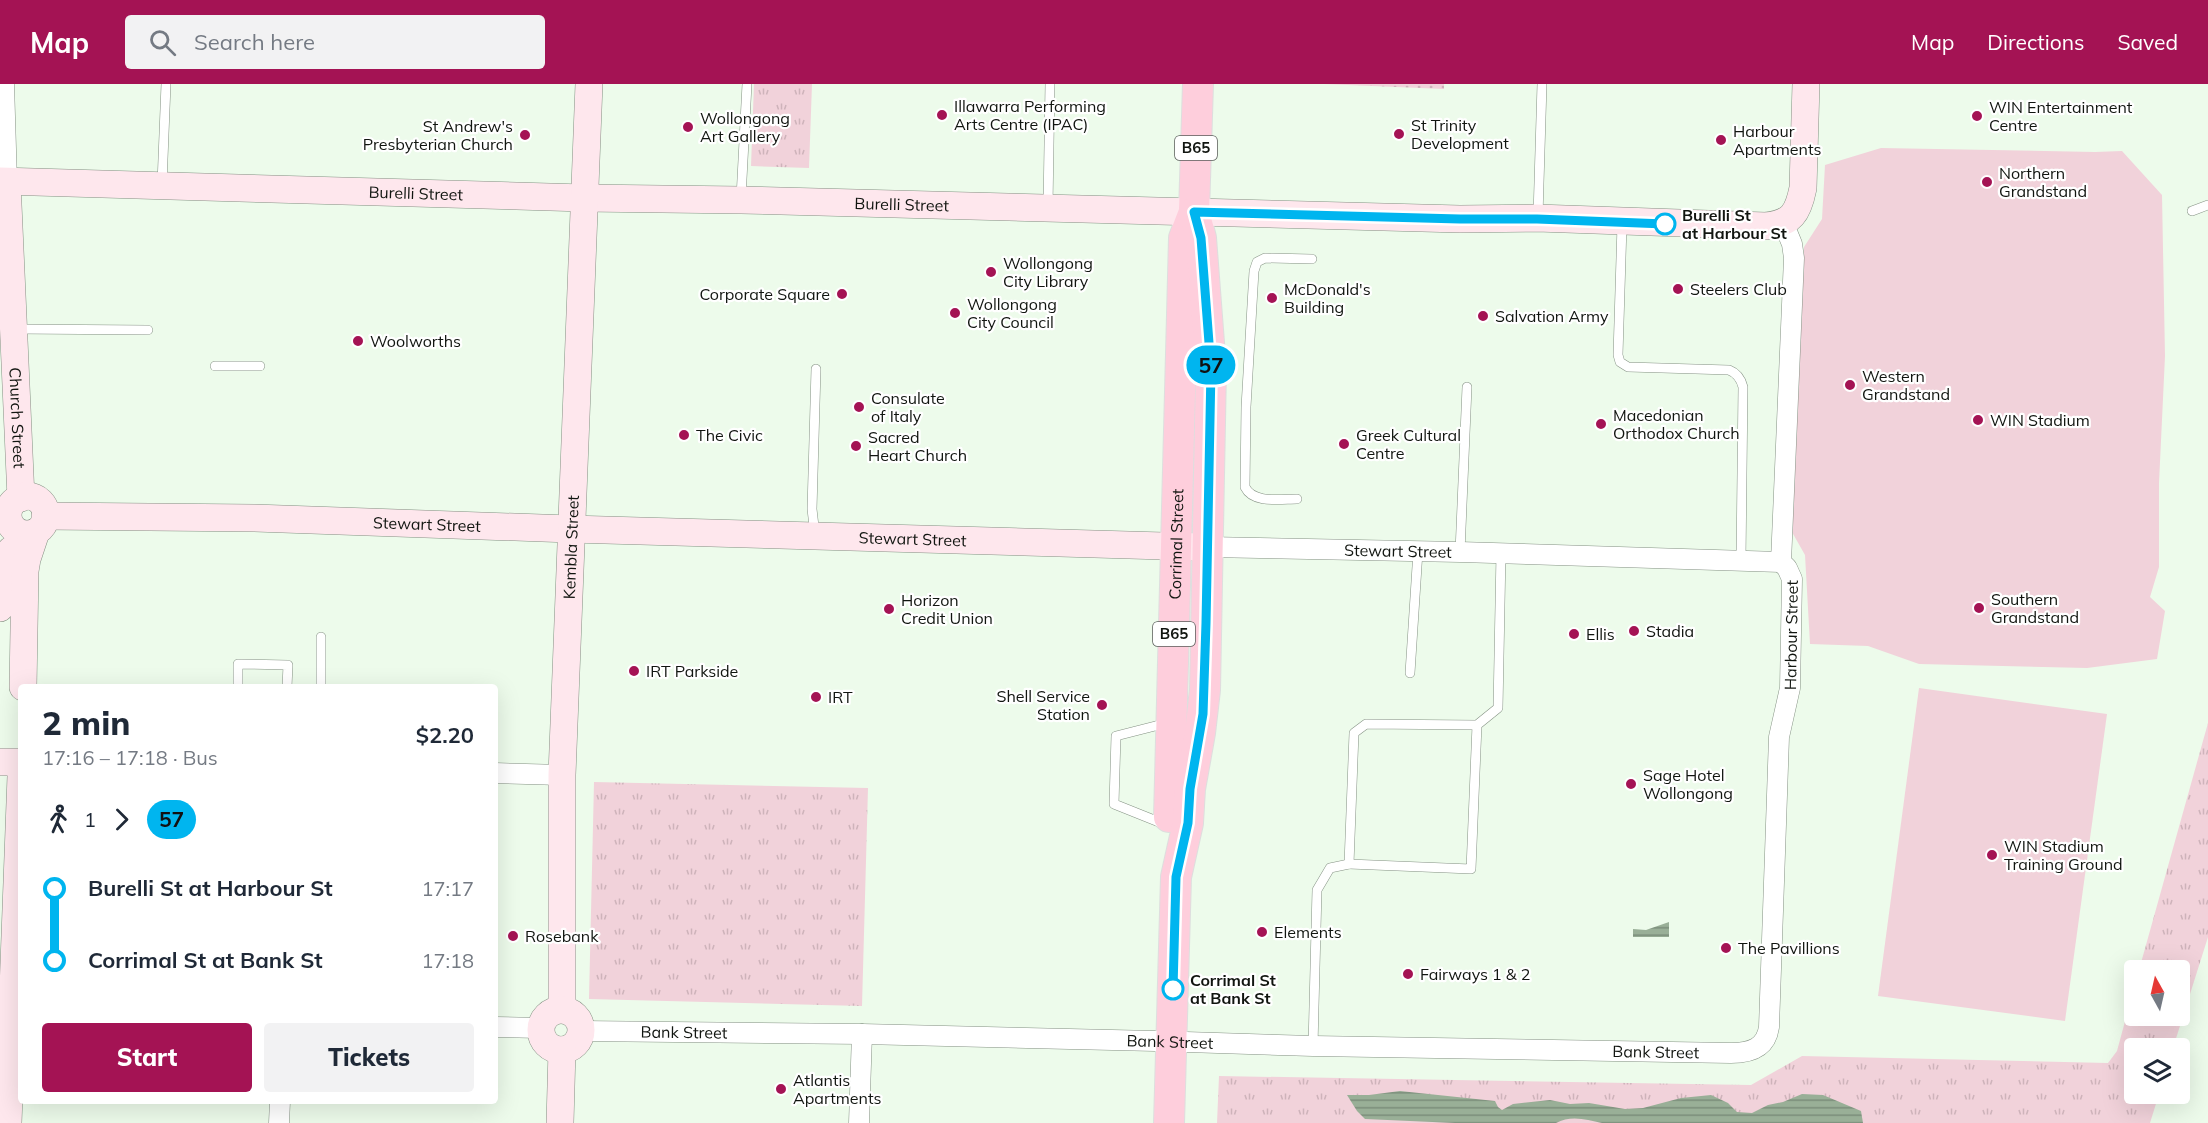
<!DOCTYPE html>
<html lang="en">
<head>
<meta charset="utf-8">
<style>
  body { margin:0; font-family:Mulish,sans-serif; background:#f2f2f3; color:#1f2937; height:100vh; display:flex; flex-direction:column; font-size:22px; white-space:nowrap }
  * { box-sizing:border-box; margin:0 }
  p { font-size:20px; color:#747a83 }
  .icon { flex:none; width:33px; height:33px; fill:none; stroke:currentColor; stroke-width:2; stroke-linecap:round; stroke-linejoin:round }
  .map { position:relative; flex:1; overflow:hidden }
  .drawer { position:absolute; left:18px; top:600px; width:480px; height:420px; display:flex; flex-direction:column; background:#fff; border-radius:6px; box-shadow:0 6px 24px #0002 }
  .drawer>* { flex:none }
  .badge { padding:0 12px; border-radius:20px; font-size:21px; line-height:39px }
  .needle { width:39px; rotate:352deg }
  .fabs { position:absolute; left:2124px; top:876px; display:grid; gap:12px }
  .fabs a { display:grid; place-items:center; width:66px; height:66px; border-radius:6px; background:#fff; box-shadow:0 6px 24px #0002; font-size:30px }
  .map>.badge { position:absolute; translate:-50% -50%; box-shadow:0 0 0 3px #fff }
  .legs { display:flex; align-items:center; gap:9px; height:66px; padding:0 24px; font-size:20px }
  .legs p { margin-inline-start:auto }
  .headline { display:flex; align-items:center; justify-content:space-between; height:102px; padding:0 24px }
  h1 { font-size:33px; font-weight:800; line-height:45px }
  .cta { display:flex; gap:12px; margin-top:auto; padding:12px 24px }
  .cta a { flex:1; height:69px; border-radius:6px; background:#a41354; color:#fff; font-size:24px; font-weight:800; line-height:69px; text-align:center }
  .cta a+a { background:#f2f2f3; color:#1f2937 }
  ul { padding:0 24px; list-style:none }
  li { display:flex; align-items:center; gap:21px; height:72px; font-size:22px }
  li i { display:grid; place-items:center; width:9px; height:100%; margin:0 8px; background:currentColor }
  li i::after { content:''; width:15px; height:15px; margin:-8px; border:4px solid; border-radius:50%; background:#fff }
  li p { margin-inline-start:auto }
  li:first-child i { background:linear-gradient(#0000 50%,currentColor 0) }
  li:last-child i { background:linear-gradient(currentColor 50%,#0000 0) }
  header { display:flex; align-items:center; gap:36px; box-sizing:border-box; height:84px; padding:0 30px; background:#a41354; color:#fff }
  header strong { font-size:28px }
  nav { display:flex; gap:33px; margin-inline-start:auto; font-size:21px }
  .search { width:420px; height:54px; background:#f2f2f3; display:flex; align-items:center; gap:15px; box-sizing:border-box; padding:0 21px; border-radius:6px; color:#747a83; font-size:22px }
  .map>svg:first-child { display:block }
  .grass { fill:url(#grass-tufts) }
  .garden { fill:url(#garden-dots) }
  .pitch { fill:#f1d2da }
  .water { fill:url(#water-rules) }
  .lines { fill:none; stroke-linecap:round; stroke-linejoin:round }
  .lane-casing { stroke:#859284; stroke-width:10 }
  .street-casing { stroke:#859284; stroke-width:21 }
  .secondary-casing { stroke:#859284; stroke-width:28 }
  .primary-casing { stroke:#dedede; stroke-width:32 }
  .lane { stroke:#fff; stroke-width:9 }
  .street { stroke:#fff; stroke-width:20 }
  .secondary { stroke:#fee7ed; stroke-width:27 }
  .primary { stroke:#fecedc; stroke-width:30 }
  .line-1-casing { stroke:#fff; stroke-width:14 }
  .line-1 { stroke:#00b5ef; stroke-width:9 }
  .poi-dot { fill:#a41354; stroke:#fff; stroke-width:2 }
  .stop-1-dot { fill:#fff; stroke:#00b5ef; stroke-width:3 }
  .labels { text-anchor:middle; stroke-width:4.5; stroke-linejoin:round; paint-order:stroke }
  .shield { fill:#fff; stroke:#585b58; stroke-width:1.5 }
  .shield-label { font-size:15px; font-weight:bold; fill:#111510 }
  .poi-label { font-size:16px; fill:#111510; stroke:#fff; text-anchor:start }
  .street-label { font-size:16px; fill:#111510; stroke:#fff }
  .stop-label { font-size:16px; font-weight:bold; fill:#111510; stroke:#fff; text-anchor:start }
</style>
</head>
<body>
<header>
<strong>Map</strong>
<div class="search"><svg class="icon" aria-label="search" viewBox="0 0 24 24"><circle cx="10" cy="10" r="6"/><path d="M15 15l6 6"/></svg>Search here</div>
<nav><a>Map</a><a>Directions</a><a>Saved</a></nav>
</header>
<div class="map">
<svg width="2208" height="1039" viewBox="0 0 2208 1039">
  <defs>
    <pattern id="grass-tufts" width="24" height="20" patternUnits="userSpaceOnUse" patternTransform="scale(1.5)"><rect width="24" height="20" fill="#f1d2da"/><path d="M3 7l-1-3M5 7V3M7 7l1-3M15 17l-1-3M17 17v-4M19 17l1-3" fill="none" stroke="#ceb3ba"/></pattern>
    <pattern id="garden-dots" width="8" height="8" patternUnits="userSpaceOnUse" patternTransform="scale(1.5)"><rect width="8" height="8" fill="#f1d2da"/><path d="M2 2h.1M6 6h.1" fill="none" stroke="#ceb3ba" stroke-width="1.8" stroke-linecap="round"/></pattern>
    <pattern id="water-rules" width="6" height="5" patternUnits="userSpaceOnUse" patternTransform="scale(1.5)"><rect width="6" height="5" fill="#99af97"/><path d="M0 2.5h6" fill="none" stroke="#7b8d7a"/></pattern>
  </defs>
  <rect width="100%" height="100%" fill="#edfbeb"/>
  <g class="grass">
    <path d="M 754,0 L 812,0 L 809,84 L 751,82 Z"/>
    <path d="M 2208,639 L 2208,853 L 2173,964 L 2134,964 L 2134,1010 L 2159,1010 L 2150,1039 L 1217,1039 L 1219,992 L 1751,1001 L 1802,972 L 2108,979 L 2117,967 L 2134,904 L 2134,932 L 2180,932 L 2180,886 L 2139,886 Z"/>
    <path d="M 594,698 L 868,704 L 862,922 L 589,915 Z"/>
  </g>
  <path class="garden" d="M 1324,0 L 1444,0 L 1444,5 Z"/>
  <g class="pitch">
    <path d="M 1881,64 L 2095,68 L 2122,67 L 2162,111 L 2165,272 L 2159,399 L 2159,483 L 2150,513 L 2165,527 L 2157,575 L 2087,584 L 1919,580 L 1868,562 L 1810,560 L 1805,471 L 1788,441 L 1804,163 L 1822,135 L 1825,81 Z"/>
    <path d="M 1919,604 L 2107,630 L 2065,937 L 1878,912 Z"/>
  </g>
  <g class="water">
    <path d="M 1669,838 L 1669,853 L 1633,853 L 1633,845 L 1646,846 Z"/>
    <path d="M 1400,1007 L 1495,1017 L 1498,1023 L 1502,1026 L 1513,1020 L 1550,1016 L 1570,1020 L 1589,1019 L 1625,1025 L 1643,1024 L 1681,1014 L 1711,1011 L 1728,1019 L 1737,1028 L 1752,1029 L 1768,1021 L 1783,1018 L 1802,1010 L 1823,1011 L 1861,1027 L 1863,1039 L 1602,1039 C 1586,1035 1570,1031 1556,1039 L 1455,1039 L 1365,1035 L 1357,1027 L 1347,1011 L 1369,1011 Z"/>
  </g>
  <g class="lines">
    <g class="lane-casing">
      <g id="lane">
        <path d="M 162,100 L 166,0"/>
        <path d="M 741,114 L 747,0"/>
        <path d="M 1048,122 L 1050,0"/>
        <path d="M 2192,127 L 2208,121"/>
        <path d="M 1538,132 L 1542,0"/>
        <path d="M 1622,141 L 1618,271 L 1620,278 L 1628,283 L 1729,286 C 1737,289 1741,295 1743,303 L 1741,476"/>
        <path d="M 16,245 L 148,246"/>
        <path d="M 215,282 L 260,282"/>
        <path d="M 1297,415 C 1281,415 1253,420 1245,403 L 1246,323 L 1254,187 L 1257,178 L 1265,174 L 1312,175"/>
        <path d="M 815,451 L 812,425 L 816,285"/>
        <path d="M 1460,468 L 1467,303"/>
        <path d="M 321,553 L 321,603"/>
        <path d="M 1410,589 L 1418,467"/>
        <path d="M 238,603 L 238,580 L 288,581 L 287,603"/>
        <path d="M 1477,641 L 1366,640 L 1354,649 L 1349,780 L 1471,785 L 1477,641 L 1498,624 L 1501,469"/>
        <path d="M 1164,740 L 1114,720 L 1116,652 L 1167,639"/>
        <path d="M 1313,962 L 1317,806 L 1330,784 L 1349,780"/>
      </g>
    </g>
    <g class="street-casing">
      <g id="street">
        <path d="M 4,0 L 7,98"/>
        <path id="s1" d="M 1208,463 L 1460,468 L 1781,478"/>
        <path d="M 495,689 L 562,691"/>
        <path d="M 495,943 L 540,944"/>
        <path id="s2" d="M 582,947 L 862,950 L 1155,957 L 1313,962 L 1731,969 C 1751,969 1766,964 1769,943 L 1779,653 L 1790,604 L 1792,495 L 1787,484 L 1781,478 L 1794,174 L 1792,160 L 1783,138"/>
        <path d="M 279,1039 L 280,1017"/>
        <path d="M 859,1039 L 862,950"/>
      </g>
    </g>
    <g class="secondary-casing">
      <g id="secondary">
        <path id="s3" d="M 0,97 L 584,114 L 741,116 L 1460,135 L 1537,134 L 1766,142 C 1792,139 1798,129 1803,104 L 1806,0"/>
        <path id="s4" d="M 7,98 L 21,414"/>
        <circle cx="27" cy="431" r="19"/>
        <path id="s5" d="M 45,432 L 254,434 L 570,445 L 1199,463"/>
        <path d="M 0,524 L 9,491 L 11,466"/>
        <path d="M 23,603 L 25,487 L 27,475 L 36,448"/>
        <path d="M 0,678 L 21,678"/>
        <path id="s6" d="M 562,925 L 562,691 L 589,0"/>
        <circle cx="561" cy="946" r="20"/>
        <path d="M 8,1039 L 21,692"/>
        <path d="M 560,1039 L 562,966"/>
      </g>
    </g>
    <g class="primary-casing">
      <g id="primary">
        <path id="s7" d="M 1169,733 L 1184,154 L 1194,128 L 1198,0"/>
        <path d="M 1169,1039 L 1176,793 L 1188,739 L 1190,705 L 1200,649 L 1205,606 L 1211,285 L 1201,154 L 1194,128"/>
      </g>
    </g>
    <use href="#lane" class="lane"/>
    <use href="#street" class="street"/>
    <use href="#secondary" class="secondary"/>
    <use href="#primary" class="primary"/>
  </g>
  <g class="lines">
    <g class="line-1-casing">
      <path id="line-1" d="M 1173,905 L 1176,793 L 1188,739 L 1190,705 L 1203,630 L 1206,539 L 1211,285 L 1201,154 L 1194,128 L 1460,135 L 1537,135 L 1665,140"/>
    </g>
    <use href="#line-1" class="line-1"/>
  </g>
  <g class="poi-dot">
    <circle cx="942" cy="31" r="6"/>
    <circle cx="1977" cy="32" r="6"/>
    <circle cx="688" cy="43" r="6"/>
    <circle cx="1399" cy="50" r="6"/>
    <circle cx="525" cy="51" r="6"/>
    <circle cx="1721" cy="56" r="6"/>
    <circle cx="1987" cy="98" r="6"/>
    <circle cx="991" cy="188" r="6"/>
    <circle cx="1678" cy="205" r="6"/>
    <circle cx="842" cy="210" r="6"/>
    <circle cx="1272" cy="214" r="6"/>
    <circle cx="955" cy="229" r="6"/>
    <circle cx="1483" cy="232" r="6"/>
    <circle cx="358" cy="257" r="6"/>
    <circle cx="1850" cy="301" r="6"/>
    <circle cx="859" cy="323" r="6"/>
    <circle cx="1978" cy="336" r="6"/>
    <circle cx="1601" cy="340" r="6"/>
    <circle cx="684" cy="351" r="6"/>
    <circle cx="1344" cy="360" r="6"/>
    <circle cx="856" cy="362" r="6"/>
    <circle cx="1979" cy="524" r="6"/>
    <circle cx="889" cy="525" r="6"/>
    <circle cx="1634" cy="547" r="6"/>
    <circle cx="1574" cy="550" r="6"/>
    <circle cx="634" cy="587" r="6"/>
    <circle cx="816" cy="613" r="6"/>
    <circle cx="1102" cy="621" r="6"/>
    <circle cx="1631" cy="700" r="6"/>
    <circle cx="1992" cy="771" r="6"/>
    <circle cx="1262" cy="848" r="6"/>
    <circle cx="513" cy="852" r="6"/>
    <circle cx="1726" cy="864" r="6"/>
    <circle cx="1408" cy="890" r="6"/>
    <circle cx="781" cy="1005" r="6"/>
  </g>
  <g class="stop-1-dot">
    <circle cx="1665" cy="140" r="10"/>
    <circle cx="1173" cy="905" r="10"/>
  </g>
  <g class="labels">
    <g class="shield">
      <rect x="1175" y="52" width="42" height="24" rx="4.5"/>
      <rect x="1153" y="538" width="42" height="24" rx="4.5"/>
    </g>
    <g class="shield-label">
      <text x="1196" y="69">B65</text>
      <text x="1174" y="555">B65</text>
    </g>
    <g class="poi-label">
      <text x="954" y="28">Illawarra Performing<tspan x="954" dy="18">Arts Centre (IPAC)</tspan></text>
      <text x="1989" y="29">WIN Entertainment<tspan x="1989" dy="18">Centre</tspan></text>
      <text x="700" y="40">Wollongong<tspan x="700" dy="18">Art Gallery</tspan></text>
      <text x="1411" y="47">St Trinity<tspan x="1411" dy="18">Development</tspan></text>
      <text x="513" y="48" text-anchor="end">St Andrew's<tspan x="513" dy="18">Presbyterian Church</tspan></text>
      <text x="1733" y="53">Harbour<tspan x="1733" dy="18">Apartments</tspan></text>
      <text x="1999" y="95">Northern<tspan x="1999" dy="18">Grandstand</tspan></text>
      <text x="1003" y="185">Wollongong<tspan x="1003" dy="18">City Library</tspan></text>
      <text x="1284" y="211">McDonald's<tspan x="1284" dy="18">Building</tspan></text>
      <text x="1690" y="211">Steelers Club</text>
      <text x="830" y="216" text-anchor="end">Corporate Square</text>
      <text x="967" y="226">Wollongong<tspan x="967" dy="18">City Council</tspan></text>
      <text x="1495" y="238">Salvation Army</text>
      <text x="370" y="263">Woolworths</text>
      <text x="1862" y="298">Western<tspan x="1862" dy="18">Grandstand</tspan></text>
      <text x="871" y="320">Consulate<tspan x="871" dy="18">of Italy</tspan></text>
      <text x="1613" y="337">Macedonian<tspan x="1613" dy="18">Orthodox Church</tspan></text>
      <text x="1990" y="342">WIN Stadium</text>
      <text x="696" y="357">The Civic</text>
      <text x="1356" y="357">Greek Cultural<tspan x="1356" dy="18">Centre</tspan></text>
      <text x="868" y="359">Sacred<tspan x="868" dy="18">Heart Church</tspan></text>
      <text x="1991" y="521">Southern<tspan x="1991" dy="18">Grandstand</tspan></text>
      <text x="901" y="522">Horizon<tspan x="901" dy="18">Credit Union</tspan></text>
      <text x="1646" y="553">Stadia</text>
      <text x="1586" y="556">Ellis</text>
      <text x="646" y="593">IRT Parkside</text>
      <text x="1090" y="618" text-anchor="end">Shell Service<tspan x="1090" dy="18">Station</tspan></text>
      <text x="828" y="619">IRT</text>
      <text x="1643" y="697">Sage Hotel<tspan x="1643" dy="18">Wollongong</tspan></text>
      <text x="2004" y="768">WIN Stadium<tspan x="2004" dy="18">Training Ground</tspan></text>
      <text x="1274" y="854">Elements</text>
      <text x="525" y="858">Rosebank</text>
      <text x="1738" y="870">The Pavillions</text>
      <text x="1420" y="896">Fairways 1 &amp; 2</text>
      <text x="793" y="1002">Atlantis<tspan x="793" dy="18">Apartments</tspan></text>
    </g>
    <g class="street-label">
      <text dy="6" stroke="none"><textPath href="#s3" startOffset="416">Burelli Street</textPath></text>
      <text dy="6" stroke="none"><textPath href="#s3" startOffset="902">Burelli Street</textPath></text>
      <text dy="6" stroke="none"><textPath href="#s4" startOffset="236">Church Street</textPath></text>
      <text dy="6" stroke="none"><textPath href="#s5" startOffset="382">Stewart Street</textPath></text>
      <text dy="6" stroke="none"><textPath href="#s5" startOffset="868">Stewart Street</textPath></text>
      <text dy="6" stroke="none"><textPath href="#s7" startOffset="273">Corrimal Street</textPath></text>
      <text dy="6" stroke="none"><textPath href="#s6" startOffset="462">Kembla Street</textPath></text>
      <text dy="6" stroke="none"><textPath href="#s1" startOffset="190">Stewart Street</textPath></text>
      <text dy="6" stroke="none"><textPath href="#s2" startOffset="1594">Harbour Street</textPath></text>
      <text dy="6" stroke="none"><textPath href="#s2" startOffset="102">Bank Street</textPath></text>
      <text dy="6" stroke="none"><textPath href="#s2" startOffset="588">Bank Street</textPath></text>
      <text dy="6" stroke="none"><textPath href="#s2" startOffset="1074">Bank Street</textPath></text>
    </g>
    <g class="stop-label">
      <text x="1682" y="137">Burelli St<tspan x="1682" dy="18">at Harbour St</tspan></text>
      <text x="1190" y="902">Corrimal St<tspan x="1190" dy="18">at Bank St</tspan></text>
    </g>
  </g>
</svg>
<div class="fabs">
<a><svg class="needle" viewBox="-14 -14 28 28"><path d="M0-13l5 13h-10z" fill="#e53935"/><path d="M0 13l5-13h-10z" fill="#747a83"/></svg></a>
<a><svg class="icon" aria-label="layers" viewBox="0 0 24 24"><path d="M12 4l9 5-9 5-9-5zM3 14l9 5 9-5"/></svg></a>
</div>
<b class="badge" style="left:1211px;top:281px;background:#00b5ef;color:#111">57</b>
<section class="drawer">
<div class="headline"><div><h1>2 min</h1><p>17:16 – 17:18 · Bus</p></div><b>$2.20</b></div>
<div class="legs"><svg class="icon" aria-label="walk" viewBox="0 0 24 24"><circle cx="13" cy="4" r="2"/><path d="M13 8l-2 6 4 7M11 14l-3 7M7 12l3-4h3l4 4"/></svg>1<svg class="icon" aria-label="forward" viewBox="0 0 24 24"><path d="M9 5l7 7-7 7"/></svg><b class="badge" style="background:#00b5ef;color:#111">57</b></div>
<ul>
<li><i style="color:#00b5ef"></i><b>Burelli St at Harbour St</b><p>17:17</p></li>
<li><i style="color:#00b5ef"></i><b>Corrimal St at Bank St</b><p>17:18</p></li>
</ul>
<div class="cta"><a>Start</a><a>Tickets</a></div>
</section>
</div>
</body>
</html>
